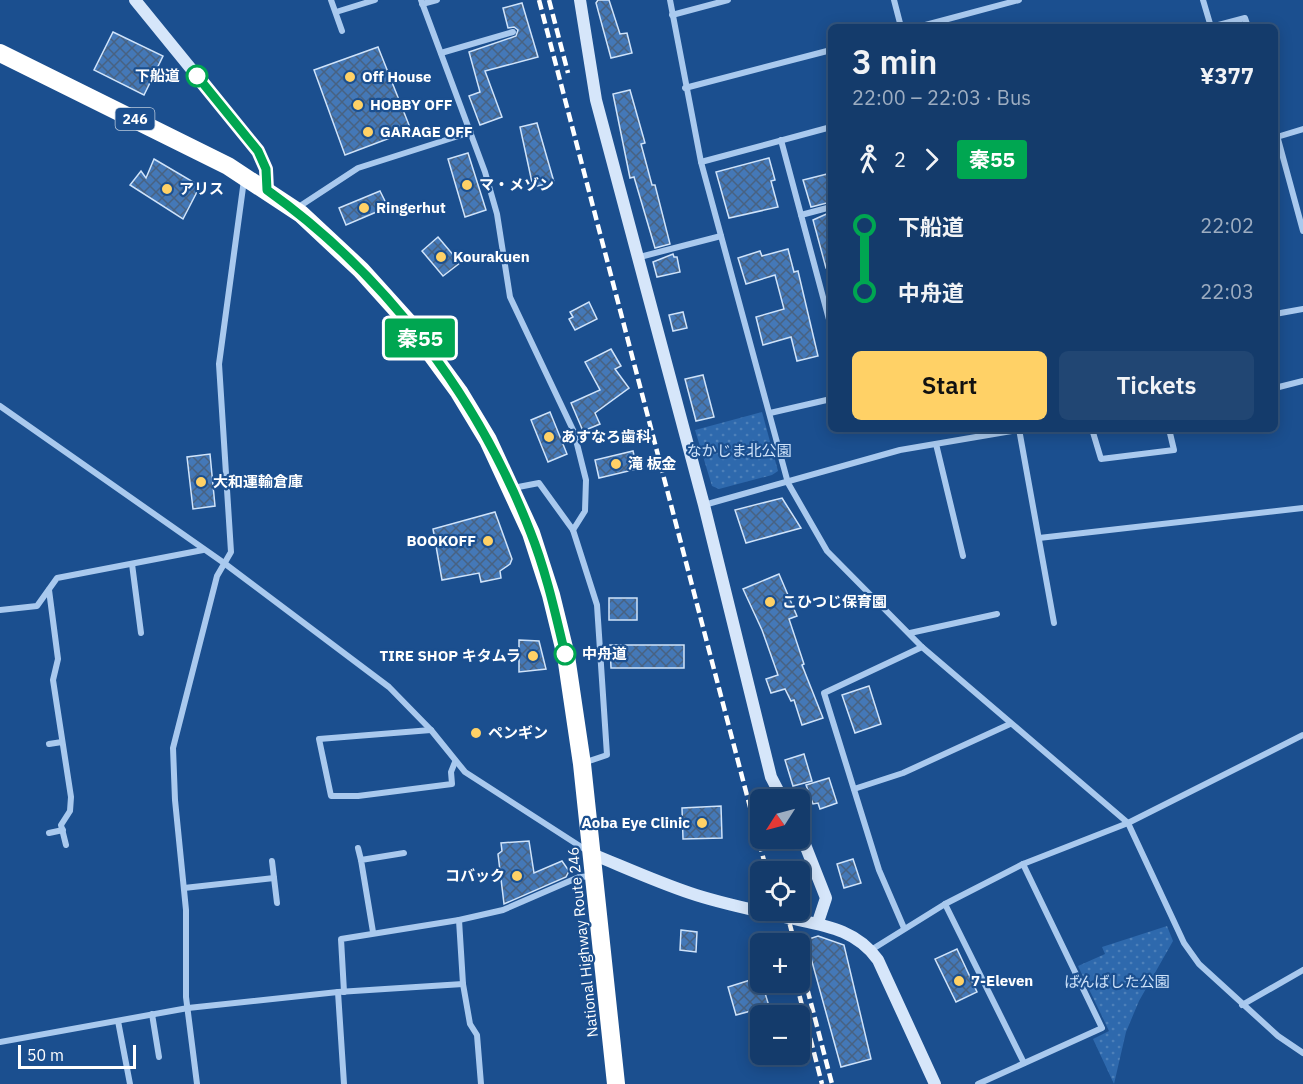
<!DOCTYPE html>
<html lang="en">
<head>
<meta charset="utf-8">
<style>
  body { margin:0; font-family:"IBM Plex Sans","Noto Sans JP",sans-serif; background:#214673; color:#f1f3f6; height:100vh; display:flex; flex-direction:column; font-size:22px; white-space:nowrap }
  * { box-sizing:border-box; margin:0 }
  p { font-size:20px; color:#9dadc1 }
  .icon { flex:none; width:33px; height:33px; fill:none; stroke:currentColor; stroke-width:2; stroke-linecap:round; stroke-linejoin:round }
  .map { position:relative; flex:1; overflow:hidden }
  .details { position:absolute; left:828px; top:24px; width:450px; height:408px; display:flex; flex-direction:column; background:#143b6b; border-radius:9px; box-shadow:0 3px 15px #0003,0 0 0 2px #33557e }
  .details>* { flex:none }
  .badge { padding:0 12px; border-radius:4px; font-size:21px; line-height:39px }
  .needle { width:39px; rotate:234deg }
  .tools { position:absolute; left:750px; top:789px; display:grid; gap:12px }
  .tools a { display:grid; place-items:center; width:60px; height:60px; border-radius:9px; background:#143b6b; box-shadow:0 3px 15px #0003,0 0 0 2px #33557e; font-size:30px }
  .scale { position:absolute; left:18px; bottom:15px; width:118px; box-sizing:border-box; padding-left:6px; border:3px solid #fff; border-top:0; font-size:16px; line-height:21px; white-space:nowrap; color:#fff; -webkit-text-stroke:4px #1b4f8f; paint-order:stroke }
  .map>.badge { position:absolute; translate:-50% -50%; box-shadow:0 0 0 3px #fff }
  .legs { display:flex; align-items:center; gap:9px; height:66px; padding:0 24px; font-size:20px }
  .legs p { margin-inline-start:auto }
  .head { display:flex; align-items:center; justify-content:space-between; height:102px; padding:0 24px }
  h1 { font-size:33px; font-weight:600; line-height:45px }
  .action { display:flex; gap:12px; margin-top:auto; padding:12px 24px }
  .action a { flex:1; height:69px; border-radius:9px; background:#ffd166; color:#111; font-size:24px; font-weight:600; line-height:69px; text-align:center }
  .action a+a { background:#214673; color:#f1f3f6 }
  ul { padding:0 24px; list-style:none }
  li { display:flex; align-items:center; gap:21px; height:66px; font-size:22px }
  li i { display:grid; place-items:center; width:9px; height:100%; margin:0 8px; background:currentColor }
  li i::after { content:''; width:15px; height:15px; margin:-8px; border:4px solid; border-radius:50%; background:#143b6b }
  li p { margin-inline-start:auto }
  li:first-child i { background:linear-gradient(#0000 50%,currentColor 0) }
  li:last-child i { background:linear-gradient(currentColor 50%,#0000 0) }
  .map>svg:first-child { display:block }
  .green { fill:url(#green-dots) }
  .building { fill:url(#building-cross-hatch); stroke:#cfe3fa; stroke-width:1.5 }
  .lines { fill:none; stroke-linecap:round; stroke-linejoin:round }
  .street { stroke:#a9c9ee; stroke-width:6 }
  .secondary { stroke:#d6e6fa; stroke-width:12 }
  .highway { stroke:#fff; stroke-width:18 }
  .rail { stroke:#fff; stroke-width:4.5; stroke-dasharray:10 4.5; stroke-linecap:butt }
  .line-1-casing { stroke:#fff; stroke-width:14 }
  .line-1 { stroke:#00a651; stroke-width:9 }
  .stop-1-dot { fill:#fff; stroke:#00a651; stroke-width:3 }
  .poi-dot { fill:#ffd166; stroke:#1b4f8f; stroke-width:2 }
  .labels { text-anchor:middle; stroke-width:4.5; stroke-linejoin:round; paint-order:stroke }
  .shield { fill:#1b4f8f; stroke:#bbcadd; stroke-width:1.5 }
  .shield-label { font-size:14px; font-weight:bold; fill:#fff }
  .stop-label { font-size:15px; font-weight:bold; fill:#fff; stroke:#1b4f8f; text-anchor:end }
  .poi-label { font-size:15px; font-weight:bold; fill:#fff; stroke:#1b4f8f; text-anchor:start }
  .park-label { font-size:15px; fill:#cfe3fa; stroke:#1b4f8f }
  .street-label { font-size:15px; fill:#fff; stroke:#1b4f8f }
</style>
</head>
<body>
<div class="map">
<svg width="1303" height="1084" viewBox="0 0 1303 1084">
  <defs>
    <pattern id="green-dots" width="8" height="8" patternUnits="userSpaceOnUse" patternTransform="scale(1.5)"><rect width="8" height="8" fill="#2e69ad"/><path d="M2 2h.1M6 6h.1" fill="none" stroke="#4d80b9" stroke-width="1.8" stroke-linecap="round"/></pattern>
    <pattern id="building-cross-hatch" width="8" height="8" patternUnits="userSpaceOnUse" patternTransform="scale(1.5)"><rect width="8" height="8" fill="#4478b7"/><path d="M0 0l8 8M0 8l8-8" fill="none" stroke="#486282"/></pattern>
  </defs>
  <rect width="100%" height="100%" fill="#1b4f8f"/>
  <g class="green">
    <path d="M 762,412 L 778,471 L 772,475 L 719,489 L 712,486 L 695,430 Z"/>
    <path d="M 1167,926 L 1173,941 L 1139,1001 L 1126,1032 L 1114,1084 L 1093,1039 L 1109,1031 L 1078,966 L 1105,954 L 1102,947 Z"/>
  </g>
  <g class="building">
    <path d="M 598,0 L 609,0 L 620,34 L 627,33 L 632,53 L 611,58 L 596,3 Z"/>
    <path d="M 522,3 L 538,57 L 485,71 L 502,117 L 480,125 L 469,96 L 480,92 L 469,52 L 516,36 L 518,30 L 514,27 L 508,28 L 503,8 Z"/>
    <path d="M 113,32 L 163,56 L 144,95 L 94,70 Z"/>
    <path d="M 378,47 L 411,130 L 345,155 L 314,70 Z"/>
    <path d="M 630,90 L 645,143 L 641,144 L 652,185 L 655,185 L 670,244 L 655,248 L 634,177 L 630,178 L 613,94 Z"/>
    <path d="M 537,123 L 554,182 L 533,187 L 520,127 Z"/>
    <path d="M 468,153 L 486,210 L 465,217 L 448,159 Z"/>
    <path d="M 769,158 L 775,180 L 771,181 L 778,207 L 729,218 L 716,172 Z"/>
    <path d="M 154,159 L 200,186 L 183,219 L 130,185 L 141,171 L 146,178 Z"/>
    <path d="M 831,173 L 831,202 L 811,207 L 803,180 Z"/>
    <path d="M 380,191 L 388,207 L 346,225 L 339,208 Z"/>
    <path d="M 831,212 L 831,268 L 826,268 L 813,220 Z"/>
    <path d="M 438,237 L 460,263 L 443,276 L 422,251 Z"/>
    <path d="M 788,249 L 794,272 L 798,271 L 818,356 L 797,361 L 791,337 L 763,345 L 756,317 L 784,309 L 775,275 L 746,284 L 738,258 L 760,251 L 762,256 Z"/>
    <path d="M 673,254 L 674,257 L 677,257 L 680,272 L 657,277 L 653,262 Z"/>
    <path d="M 589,302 L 597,319 L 575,330 L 569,319 L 573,317 L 570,312 Z"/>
    <path d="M 683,312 L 687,328 L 673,331 L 669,315 Z"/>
    <path d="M 611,349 L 621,366 L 615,369 L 629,388 L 595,413 L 600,424 L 583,431 L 571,403 L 600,390 L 585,362 Z"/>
    <path d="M 703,375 L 714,417 L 696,421 L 685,379 Z"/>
    <path d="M 550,412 L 567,454 L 548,462 L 531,420 Z"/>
    <path d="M 633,451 L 637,469 L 599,478 L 595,460 Z"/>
    <path d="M 210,454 L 215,506 L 193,509 L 187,457 Z"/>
    <path d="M 782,498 L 801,528 L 746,543 L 735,510 Z"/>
    <path d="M 495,512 L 512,559 L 510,564 L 500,571 L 501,578 L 481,582 L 479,573 L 442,580 L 433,529 Z"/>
    <path d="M 779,574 L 797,616 L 789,619 L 804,664 L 802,665 L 823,718 L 802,725 L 794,700 L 791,701 L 785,689 L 771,693 L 766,679 L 778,675 L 762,630 L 743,589 Z"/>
    <rect x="609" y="598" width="28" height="22"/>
    <path d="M 519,640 L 539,641 L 546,669 L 519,672 Z"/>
    <path d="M 610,645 L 684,645 L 684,668 L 611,668 Z"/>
    <path d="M 869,686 L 881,724 L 855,733 L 842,695 Z"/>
    <path d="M 804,754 L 812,781 L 793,786 L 785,760 Z"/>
    <path d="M 829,778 L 837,803 L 820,809 L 818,803 L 813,804 L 806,785 Z"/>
    <path d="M 721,806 L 722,838 L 683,839 L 682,808 Z"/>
    <path d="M 529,841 L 534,873 L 562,861 L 569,871 L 566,877 L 504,904 L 498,854 L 502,851 L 501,843 Z"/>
    <path d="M 853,859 L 861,883 L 844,888 L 837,864 Z"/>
    <path d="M 681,930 L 697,932 L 696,952 L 680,950 Z"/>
    <path d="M 818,936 L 844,945 L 871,1059 L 841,1067 L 806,940 Z"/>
    <path d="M 957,949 L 977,992 L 956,1002 L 935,959 Z"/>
    <path d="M 760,977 L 769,1006 L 736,1015 L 728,987 Z"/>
  </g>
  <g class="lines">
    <g class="street">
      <path d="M 331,0 L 342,31"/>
      <path d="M 421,0 L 485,172 L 497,214 L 510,297 L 574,432 L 586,480 L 585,511 L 573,530 L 539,483 L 513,488"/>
      <path d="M 670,0 L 701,162 L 788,483 L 827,551 L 922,647 L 1128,823 L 1184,943 L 1199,964 L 1278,1036 L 1303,1053"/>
      <path d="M 894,0 L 901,27"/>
      <path d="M 1203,0 L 1211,27"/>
      <path d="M 422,4 L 437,0"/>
      <path d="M 336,12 L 375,0"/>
      <path d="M 672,15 L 728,0"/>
      <path d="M 918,27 L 1019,0"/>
      <path d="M 1211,27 L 1245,18 L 1248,27"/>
      <path d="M 441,53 L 513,32"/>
      <path d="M 685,88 L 831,50"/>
      <path d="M 1275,128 L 1303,231"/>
      <path d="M 1277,137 L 1303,129"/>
      <path d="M 781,140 L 831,327"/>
      <path d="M 701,162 L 831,127"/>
      <path d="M 297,208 L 358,168 L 471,132"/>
      <path d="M 801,215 L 831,207"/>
      <path d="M 636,258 L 721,236"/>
      <path d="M 1275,314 L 1303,309"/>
      <path d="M 1275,388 L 1303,381"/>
      <path d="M 0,406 L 224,563 L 389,687 L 431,730 L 465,772 L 589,852"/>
      <path d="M 770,413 L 831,399"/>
      <path d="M 1019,429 L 1054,623"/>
      <path d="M 1092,429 L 1101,459 L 1174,450 L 1169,429"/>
      <path d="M 936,444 L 963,556"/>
      <path d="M 704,505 L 900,450 L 1023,429"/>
      <path d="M 573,530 L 597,605 L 607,755 L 583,763"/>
      <path d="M 1039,538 L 1303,508"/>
      <path d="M 132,564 L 141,633"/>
      <path d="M 49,590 L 58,659 L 53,680 L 71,797 L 70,811 L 61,825 L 66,845"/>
      <path d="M 0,610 L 37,606 L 57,578 L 203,550"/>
      <path d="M 910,633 L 997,614"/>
      <path d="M 431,730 L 319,739 L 331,796 L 358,796 L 452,784 L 451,772 L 455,762"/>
      <path d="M 49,744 L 62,742"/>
      <path d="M 854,789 L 903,773 L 1010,724"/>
      <path d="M 49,833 L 63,830"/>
      <path d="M 358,848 L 361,860"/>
      <path d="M 272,861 L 277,903"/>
      <path d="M 184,888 L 274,878"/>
      <path d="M 945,904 L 1024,1063"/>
      <path d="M 459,920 L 463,984 L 470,1024 L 477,1035 L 481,1084"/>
      <path d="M 904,928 L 879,870 L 824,693 L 922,647"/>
      <path d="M 373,932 L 361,860 L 404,853"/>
      <path d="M 871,950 L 945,904 L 1023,864 L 1128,823 L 1303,735"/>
      <path d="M 338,992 L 344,1084"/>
      <path d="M 344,992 L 341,939 L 459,920 L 503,910 L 579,877 L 593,876"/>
      <path d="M 1242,1005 L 1303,970"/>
      <path d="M 152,1014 L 159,1057"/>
      <path d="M 118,1021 L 130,1084"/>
      <path d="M 0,1042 L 188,1008 L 338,992 L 463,984"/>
      <path d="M 197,1084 L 186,997 L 186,910 L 175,800 L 173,748 L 217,576 L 231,552 L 219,364 L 244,180"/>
      <path d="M 978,1084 L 1102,1028 L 1023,864"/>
    </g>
    <g class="secondary">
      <path d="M 135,0 L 258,151 L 266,169 L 267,190"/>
      <path d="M 580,0 L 596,100 L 704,505 L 771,777 L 783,800"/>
      <path d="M 800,832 L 826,898 L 818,922"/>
      <path d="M 592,854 C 624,867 657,882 690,893 C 719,903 750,909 780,916 C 817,925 854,926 878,960 L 935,1084"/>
    </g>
    <path class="highway" d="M 0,53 L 228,166 L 301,214 L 361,270 L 407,321 L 459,392 L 488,440 L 531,533 L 551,595 L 566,656 L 582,764 L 616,1084"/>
    <g class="rail">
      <path d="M 539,0 L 767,872"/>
      <path d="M 549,0 L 568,73"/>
      <path d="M 786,910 L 795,944"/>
      <path d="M 800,961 L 832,1084"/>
      <path d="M 796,982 L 822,1084"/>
    </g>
  </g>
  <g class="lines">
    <g class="line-1-casing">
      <path id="line-1" d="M 197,76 L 258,151 L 266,169 L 267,190 C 385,274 478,397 530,531 C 546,571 555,612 565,654"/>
    </g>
    <use href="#line-1" class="line-1"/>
  </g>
  <g class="stop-1-dot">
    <circle cx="197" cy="76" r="10"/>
    <circle cx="565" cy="654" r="10"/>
  </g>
  <g class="poi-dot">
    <circle cx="350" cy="77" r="6"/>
    <circle cx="358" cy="105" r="6"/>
    <circle cx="368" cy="132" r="6"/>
    <circle cx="467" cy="185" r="6"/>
    <circle cx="167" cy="189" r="6"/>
    <circle cx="364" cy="208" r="6"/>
    <circle cx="441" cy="257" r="6"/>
    <circle cx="549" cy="437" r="6"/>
    <circle cx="616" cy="464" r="6"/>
    <circle cx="201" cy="482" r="6"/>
    <circle cx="488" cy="541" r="6"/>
    <circle cx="770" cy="602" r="6"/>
    <circle cx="533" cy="656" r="6"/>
    <circle cx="476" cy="733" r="6"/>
    <circle cx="702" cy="823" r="6"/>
    <circle cx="517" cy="876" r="6"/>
    <circle cx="959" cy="981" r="6"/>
  </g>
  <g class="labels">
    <rect class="shield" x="115.5" y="108" width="39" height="22" rx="4.5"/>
    <g class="shield-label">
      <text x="135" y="124">246</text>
    </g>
    <g class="stop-label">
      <text x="180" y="81">下船道</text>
      <text x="582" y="659" text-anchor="start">中舟道</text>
    </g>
    <g class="poi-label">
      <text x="362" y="82">Off House</text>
      <text x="370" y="110">HOBBY OFF</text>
      <text x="380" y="137">GARAGE OFF</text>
      <text x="479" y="190">マ・メゾン</text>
      <text x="179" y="194">アリス</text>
      <text x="376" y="213">Ringerhut</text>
      <text x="453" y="262">Kourakuen</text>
      <text x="561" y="442">あすなろ歯科</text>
      <text x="628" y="469">滝 板金</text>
      <text x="213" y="487">大和運輸倉庫</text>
      <text x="476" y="546" text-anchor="end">BOOKOFF</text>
      <text x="782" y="607">こひつじ保育園</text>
      <text x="521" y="661" text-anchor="end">TIRE SHOP キタムラ</text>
      <text x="488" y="738">ペンギン</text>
      <text x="690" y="828" text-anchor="end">Aoba Eye Clinic</text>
      <text x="505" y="881" text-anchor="end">コバック</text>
      <text x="971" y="986">7-Eleven</text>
    </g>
    <g class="park-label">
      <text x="739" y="456">なかじま北公園</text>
      <text x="1117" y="987">ばんばした公園</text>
    </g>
    <g class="street-label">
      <text transform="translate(583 942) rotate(-96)" y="5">National Highway Route 246</text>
    </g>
  </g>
</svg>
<div class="tools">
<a><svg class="needle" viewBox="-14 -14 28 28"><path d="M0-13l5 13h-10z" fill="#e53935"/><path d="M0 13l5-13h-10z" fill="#9dadc1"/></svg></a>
<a><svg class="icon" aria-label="locate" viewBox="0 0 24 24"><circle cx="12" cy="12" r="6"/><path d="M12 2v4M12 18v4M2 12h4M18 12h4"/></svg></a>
<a>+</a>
<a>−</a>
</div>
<div class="scale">50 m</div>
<b class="badge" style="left:420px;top:338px;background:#00a651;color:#fff">秦55</b>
<section class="details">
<div class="head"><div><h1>3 min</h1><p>22:00 – 22:03 · Bus</p></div><b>¥377</b></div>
<div class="legs"><svg class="icon" aria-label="walk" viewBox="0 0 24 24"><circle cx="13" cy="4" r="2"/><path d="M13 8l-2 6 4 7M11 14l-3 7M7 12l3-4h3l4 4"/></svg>2<svg class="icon" aria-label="forward" viewBox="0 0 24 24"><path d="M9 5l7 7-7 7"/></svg><b class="badge" style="background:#00a651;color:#fff">秦55</b></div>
<ul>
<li><i style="color:#00a651"></i><b>下船道</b><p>22:02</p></li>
<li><i style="color:#00a651"></i><b>中舟道</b><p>22:03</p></li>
</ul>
<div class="action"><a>Start</a><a>Tickets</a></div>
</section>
</div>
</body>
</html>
